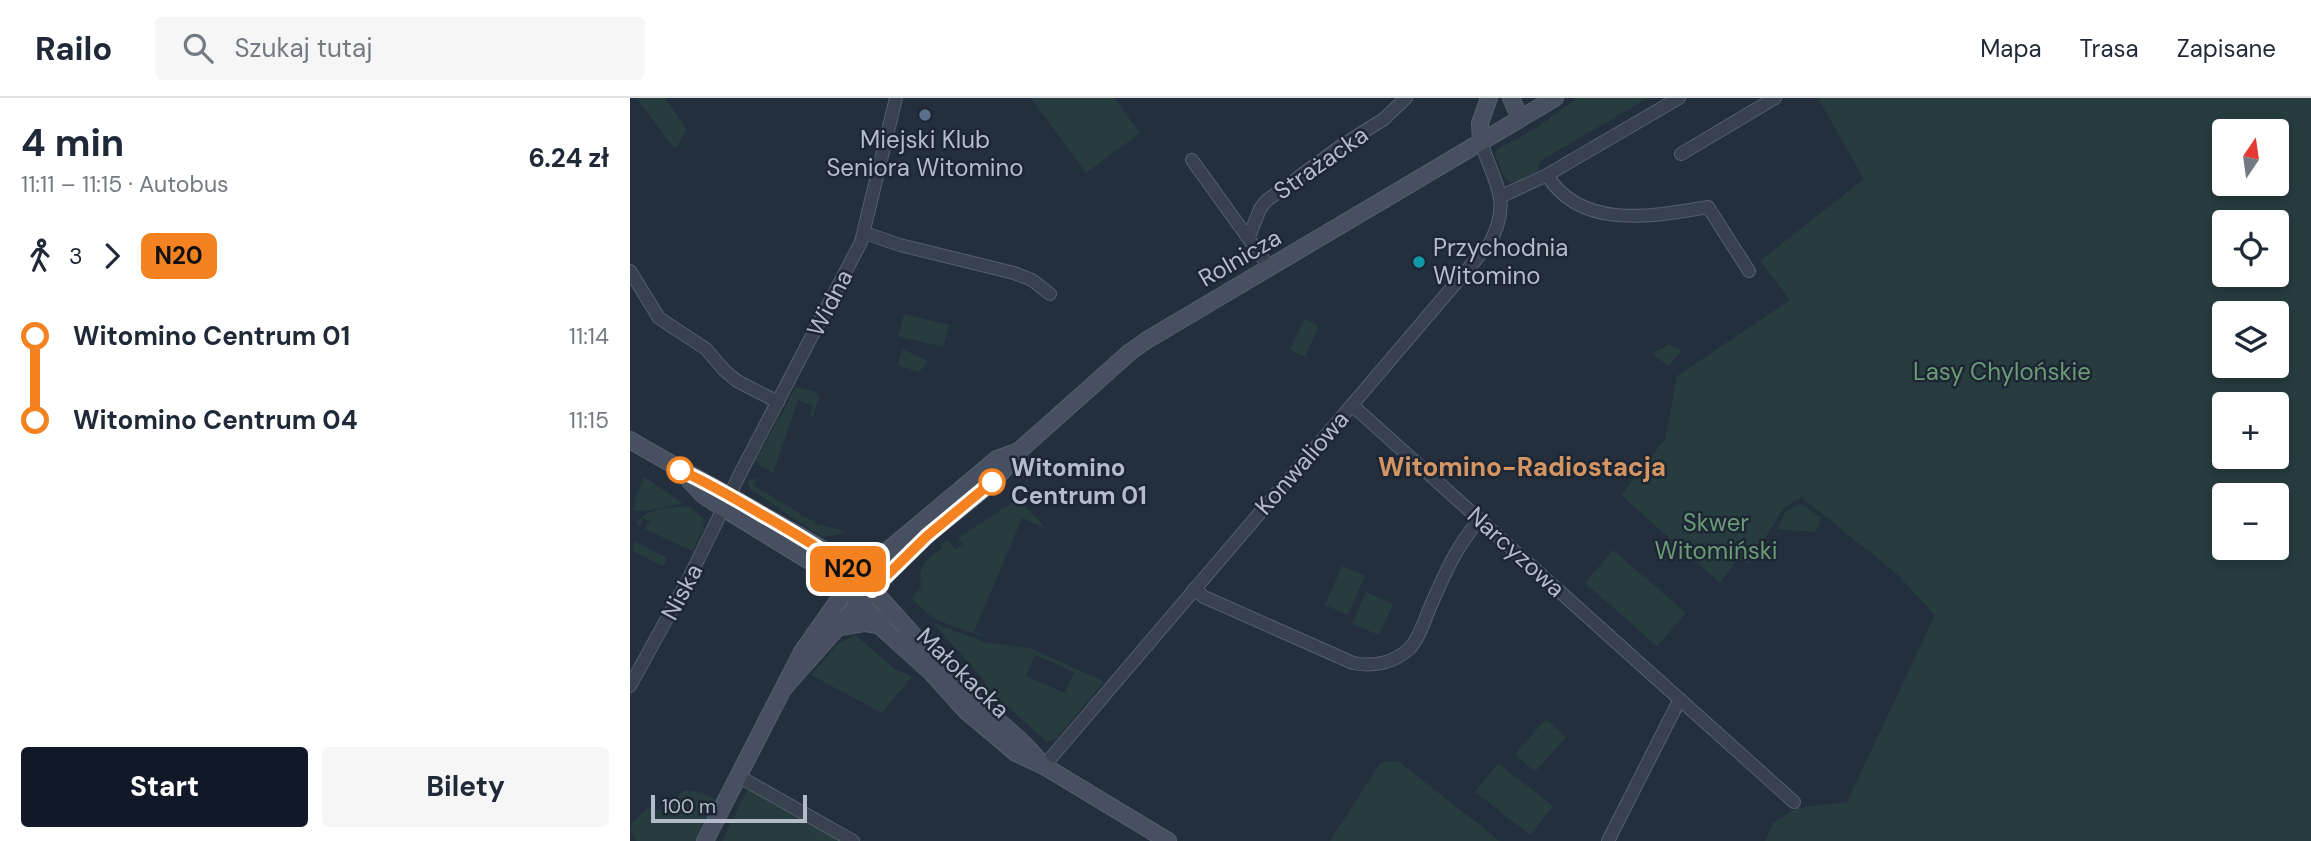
<!DOCTYPE html>
<html lang="pl">
<head>
<meta charset="utf-8">
<style>
  body { margin:0; font-family:"DM Sans",sans-serif; background:#f6f6f7; color:#1f2937; height:100vh; display:flex; flex-direction:column; font-size:26px; white-space:nowrap }
  * { box-sizing:border-box; margin:0 }
  p { font-size:23px; color:#747a83 }
  .icon { flex:none; width:38px; height:38px; fill:none; stroke:currentColor; stroke-width:2; stroke-linecap:round; stroke-linejoin:round }
  .map { position:relative; flex:1; overflow:hidden }
  .drawer { display:flex; flex-direction:column; background:#fff; width:630px }
  .drawer>* { flex:none }
  .badge { padding:0 14px; border-radius:10px; font-size:24px; line-height:46px }
  .needle { width:46px; rotate:13deg }
  .fabs { position:absolute; left:1582px; top:21px; display:grid; gap:14px }
  .fabs a { display:grid; place-items:center; width:77px; height:77px; border-radius:7px; background:#fff; box-shadow:0 4px 10px #0003; font-size:35px }
  .scale { position:absolute; left:21px; bottom:18px; width:156px; box-sizing:border-box; padding-left:7px; border:4px solid #b4bcc9; border-top:0; font-size:19px; line-height:24px; white-space:nowrap; color:#b4bcc9; -webkit-text-stroke:5px #1d2633; paint-order:stroke }
  .map>.badge { position:absolute; translate:-50% -50%; box-shadow:0 0 0 4px #fff }
  .legs { display:flex; align-items:center; gap:10px; height:77px; padding:0 21px; font-size:23px }
  .legs p { margin-inline-start:auto }
  .headline { display:flex; align-items:center; justify-content:space-between; height:119px; padding:0 21px }
  h1 { font-size:38px; font-weight:700; line-height:52px }
  .action { display:flex; gap:14px; margin-top:auto; padding:14px 21px }
  .action a { flex:1; height:80px; border-radius:7px; background:#111827; color:#fff; font-size:28px; font-weight:700; line-height:80px; text-align:center }
  .action a+a { background:#f6f6f7; color:#1f2937 }
  ul { padding:0 21px; list-style:none }
  li { display:flex; align-items:center; gap:24px; height:84px; font-size:26px }
  li i { display:grid; place-items:center; width:10px; height:100%; margin:0 9px; background:currentColor }
  li i::after { content:''; width:18px; height:18px; margin:-9px; border:5px solid; border-radius:50%; background:#fff }
  li p { margin-inline-start:auto }
  li:first-child i { background:linear-gradient(#0000 50%,currentColor 0) }
  li:last-child i { background:linear-gradient(currentColor 50%,#0000 0) }
  header { display:flex; align-items:center; gap:42px; box-sizing:border-box; height:98px; padding:0 35px; background:#fff; border-bottom:2px solid #e0e1e3 }
  header strong { font-size:33px }
  nav { display:flex; gap:38px; margin-inline-start:auto; font-size:24px }
  .search { width:490px; height:63px; background:#f6f6f7; display:flex; align-items:center; gap:18px; box-sizing:border-box; padding:0 24px; border-radius:7px; color:#747a83; font-size:26px }
  main { display:flex; flex:1; min-height:0 }
  .map>svg:first-child { display:block }
  .green { fill:#263c3f; fill-rule:evenodd }
  .lines { fill:none; stroke-linecap:round; stroke-linejoin:round }
  .street-casing { stroke:#565f6c; stroke-width:14 }
  .secondary-casing { stroke:#565f6c; stroke-width:18 }
  .street { stroke:#38414e; stroke-width:12 }
  .secondary { stroke:#465061; stroke-width:16 }
  .line-1-casing { stroke:#fff; stroke-width:16 }
  .line-1 { stroke:#f58220; stroke-width:10 }
  .service-dot { fill:#5c6f8a; stroke:#1d2633; stroke-width:2.5 }
  .culture-dot { fill:#0f9aa8; stroke:#1d2633; stroke-width:2.5 }
  .stop-1-dot { fill:#fff; stroke:#f58220; stroke-width:3.5 }
  .labels { text-anchor:middle; stroke-width:5; stroke-linejoin:round; paint-order:stroke }
  .poi-label { font-size:24px; fill:#b4bcc9; stroke:#1d2633 }
  .street-label { font-size:24px; fill:#b4bcc9; stroke:#1d2633 }
  .park-label { font-size:24px; fill:#6b9a76; stroke:#1d2633 }
  .stop-label { font-size:24px; font-weight:bold; fill:#b4bcc9; stroke:#1d2633; text-anchor:start }
  .neighbourhood-label { font-size:26px; font-weight:bold; fill:#d59563; stroke:#1d2633 }
</style>
</head>
<body>
<header>
<strong>Railo</strong>
<div class="search"><svg class="icon" aria-label="search" viewBox="0 0 24 24"><circle cx="10" cy="10" r="6"/><path d="M15 15l6 6"/></svg>Szukaj tutaj</div>
<nav><a>Mapa</a><a>Trasa</a><a>Zapisane</a></nav>
</header>
<main>
<section class="drawer">
<div class="headline"><div><h1>4 min</h1><p>11:11 – 11:15 · Autobus</p></div><b>6.24 zł</b></div>
<div class="legs"><svg class="icon" aria-label="walk" viewBox="0 0 24 24"><circle cx="13" cy="4" r="2"/><path d="M13 8l-2 6 4 7M11 14l-3 7M7 12l3-4h3l4 4"/></svg>3<svg class="icon" aria-label="forward" viewBox="0 0 24 24"><path d="M9 5l7 7-7 7"/></svg><b class="badge" style="background:#f58220;color:#111">N20</b></div>
<ul>
<li><i style="color:#f58220"></i><b>Witomino Centrum 01</b><p>11:14</p></li>
<li><i style="color:#f58220"></i><b>Witomino Centrum 04</b><p>11:15</p></li>
</ul>
<div class="action"><a>Start</a><a>Bilety</a></div>
</section>
<div class="map">
<svg width="1681" height="743" viewBox="0 0 1681 743">
  <rect width="100%" height="100%" fill="#242f3e"/>
  <g class="green">
    <path d="M 6,0 L 35,0 L 57,32 L 45,51 Z"/>
    <path d="M 401,0 L 484,0 L 510,35 L 456,75 Z"/>
    <path d="M 947,0 L 1018,0 L 910,63 L 908,72 L 884,85 L 879,84 L 874,79 L 865,56 L 868,51 L 906,30 Z"/>
    <path d="M 1188,0 L 1681,0 L 1681,743 L 1135,743 L 1143,725 L 1167,710 L 1217,704 L 1305,517 L 1267,476 L 1171,399 L 1154,410 L 1121,462 L 1118,466 L 1108,461 L 1090,485 L 991,397 L 1035,341 L 1047,278 L 1160,202 L 1130,163 L 1234,81 ZM 1594,33 L 1647,33 L 1647,86 L 1594,86 ZM 1594,124 L 1647,124 L 1647,177 L 1594,177 ZM 1594,215 L 1647,215 L 1647,268 L 1594,268 ZM 1594,306 L 1647,306 L 1647,359 L 1594,359 ZM 1594,397 L 1647,397 L 1647,450 L 1594,450 Z"/>
    <path d="M 274,216 L 319,227 L 313,249 L 268,238 Z"/>
    <path d="M 674,221 L 689,228 L 675,259 L 660,252 Z"/>
    <path d="M 1039,246 L 1052,253 L 1038,268 L 1022,256 Z"/>
    <path d="M 272,251 L 298,263 L 289,274 L 268,267 Z"/>
    <path d="M 166,289 L 186,294 L 189,300 L 183,318 L 180,317 L 183,308 L 168,302 L 143,375 L 125,364 Z"/>
    <path d="M 14,379 L 51,404 L 52,406 C 36,408 18,415 4,412 L 5,401 Z"/>
    <path d="M 127,380 L 123,387 L 171,416 L 171,418 L 184,423 L 184,426 L 209,431 L 216,435 L 192,439 L 121,392 L 117,383 Z"/>
    <path d="M 388,401 L 413,427 L 414,430 L 392,420 L 344,533 L 362,542 L 304,521 L 281,500 L 291,490 C 288,466 295,464 312,450 L 310,447 L 317,442 L 326,452 L 333,446 L 328,440 Z"/>
    <path d="M 1170,406 L 1191,419 L 1186,434 L 1148,431 L 1155,414 Z"/>
    <path d="M 58,408 L 73,419 L 74,430 L 62,453 L 15,431 L 20,423 L 13,420 L 10,428 L 7,425 C 16,409 42,410 58,408 Z"/>
    <path d="M 6,444 L 37,460 L 33,469 L 5,454 L 3,448 Z"/>
    <path d="M 983,452 L 1056,515 L 1027,548 L 955,485 Z"/>
    <path d="M 712,468 L 735,478 L 718,517 L 695,507 Z"/>
    <path d="M 736,494 L 763,506 L 749,537 L 722,526 Z"/>
    <path d="M 303,525 L 355,544 L 400,550 L 473,583 L 473,585 L 427,640 L 417,644 L 359,592 L 352,580 ZM 405,557 L 444,574 L 435,595 L 396,578 Z"/>
    <path d="M 225,537 L 266,572 L 282,578 L 252,615 L 181,577 L 208,546 Z"/>
    <path d="M 916,621 L 936,639 L 905,674 L 885,656 Z"/>
    <path d="M 751,664 L 769,664 L 870,743 L 700,743 Z"/>
    <path d="M 868,665 L 923,708 L 900,737 L 845,694 Z"/>
    <path d="M 118,690 L 208,741 L 209,743 L 92,743 Z"/>
    <path d="M 54,692 L 74,695 L 87,702 L 67,743 L 7,743 L 0,732 L 3,724 L 18,709 L 34,713 Z"/>
  </g>
  <g class="lines">
    <g class="street-casing">
      <g id="street">
        <path d="M 1051,56 L 1145,0"/>
        <path d="M 562,62 L 639,169"/>
        <path d="M 917,77 C 951,133 1025,118 1078,109 L 1119,173"/>
        <path d="M 872,98 L 917,77 L 1049,0"/>
        <path d="M 235,135 L 270,147 L 384,175 L 402,182 L 420,196"/>
        <path d="M 619,139 L 630,111 L 636,103 L 711,48 L 754,21 L 776,0"/>
        <path d="M 0,173 L 29,220 L 76,251 L 94,272 L 107,283 L 148,304"/>
        <path d="M 722,307 L 1164,704"/>
        <path d="M 564,491 L 574,499 L 723,565 C 743,569 764,565 779,551 C 790,540 795,520 801,507 C 816,473 826,449 850,421"/>
        <path d="M 0,588 L 58,482 L 112,372 L 231,144 L 266,0"/>
        <path d="M 414,668 L 860,145 C 883,100 863,85 851,43"/>
        <path d="M 108,678 L 223,743"/>
        <path d="M 978,743 L 1050,601"/>
      </g>
    </g>
    <g class="secondary-casing">
      <g id="secondary">
        <path d="M 881,0 L 890,20"/>
        <path d="M 851,43 L 850,25 L 859,0"/>
        <path d="M 0,342 C 47,370 96,395 143,423 C 165,435 187,446 207,461 C 258,500 294,555 340,599 C 363,621 390,638 410,664"/>
        <path d="M 50,372 L 73,397 L 93,410 L 199,475 L 217,490 L 251,529 L 301,574 L 335,612 L 386,655 L 414,668 L 538,743"/>
        <path d="M 206,530 L 235,525 L 249,527"/>
        <path d="M 154,590 C 200,538 244,487 294,440 C 326,411 364,389 389,353 L 500,254 L 517,242 L 925,0"/>
        <path d="M 75,743 L 172,554 L 217,490 L 256,454 L 367,361 L 389,353"/>
      </g>
    </g>
    <use href="#street" class="street"/>
    <use href="#secondary" class="secondary"/>
  </g>
  <g class="lines">
    <g class="line-1-casing">
      <path id="line-1" d="M 50,372 C 78,385 104,400 131,416 C 171,439 208,460 242,492 L 297,438 L 362,384"/>
    </g>
    <use href="#line-1" class="line-1"/>
  </g>
  <circle class="service-dot" cx="295" cy="17" r="7"/>
  <circle class="culture-dot" cx="789" cy="164" r="7"/>
  <g class="stop-1-dot">
    <circle cx="50" cy="372" r="12"/>
    <circle cx="362" cy="384" r="12"/>
  </g>
  <g class="labels">
    <g class="poi-label">
      <text x="295" y="50">Miejski Klub<tspan x="295" dy="28">Seniora Witomino</tspan></text>
      <text x="803" y="158" text-anchor="start">Przychodnia<tspan x="803" dy="28">Witomino</tspan></text>
    </g>
    <g class="street-label">
      <text transform="translate(691 65) rotate(-35)" y="8">Strażacka</text>
      <text transform="translate(610 160) rotate(-30)" y="8">Rolnicza</text>
      <text transform="translate(200 205) rotate(-63)" y="8">Widna</text>
      <text transform="translate(672 365) rotate(-49)" y="8">Konwaliowa</text>
      <text transform="translate(886 454) rotate(42)" y="8">Narcyzowa</text>
      <text transform="translate(52 494) rotate(-62)" y="8">Niska</text>
      <text transform="translate(333 575) rotate(44)" y="8">Małokacka</text>
    </g>
    <g class="park-label">
      <text x="1372" y="282">Lasy Chylońskie</text>
      <text x="1086" y="433">Skwer<tspan x="1086" dy="28">Witomiński</tspan></text>
    </g>
    <g class="stop-label">
      <text x="381" y="378">Witomino<tspan x="381" dy="28">Centrum 01</tspan></text>
    </g>
    <g class="neighbourhood-label">
      <text x="892" y="378">Witomino-Radiostacja</text>
    </g>
  </g>
</svg>
<div class="fabs">
<a><svg class="needle" viewBox="-14 -14 28 28"><path d="M0-13l5 13h-10z" fill="#e53935"/><path d="M0 13l5-13h-10z" fill="#747a83"/></svg></a>
<a><svg class="icon" aria-label="locate" viewBox="0 0 24 24"><circle cx="12" cy="12" r="6"/><path d="M12 2v4M12 18v4M2 12h4M18 12h4"/></svg></a>
<a><svg class="icon" aria-label="layers" viewBox="0 0 24 24"><path d="M12 4l9 5-9 5-9-5zM3 14l9 5 9-5"/></svg></a>
<a>+</a>
<a>−</a>
</div>
<div class="scale">100 m</div>
<b class="badge" style="left:218px;top:471px;background:#f58220;color:#111">N20</b>
</div>
</main>
</body>
</html>
